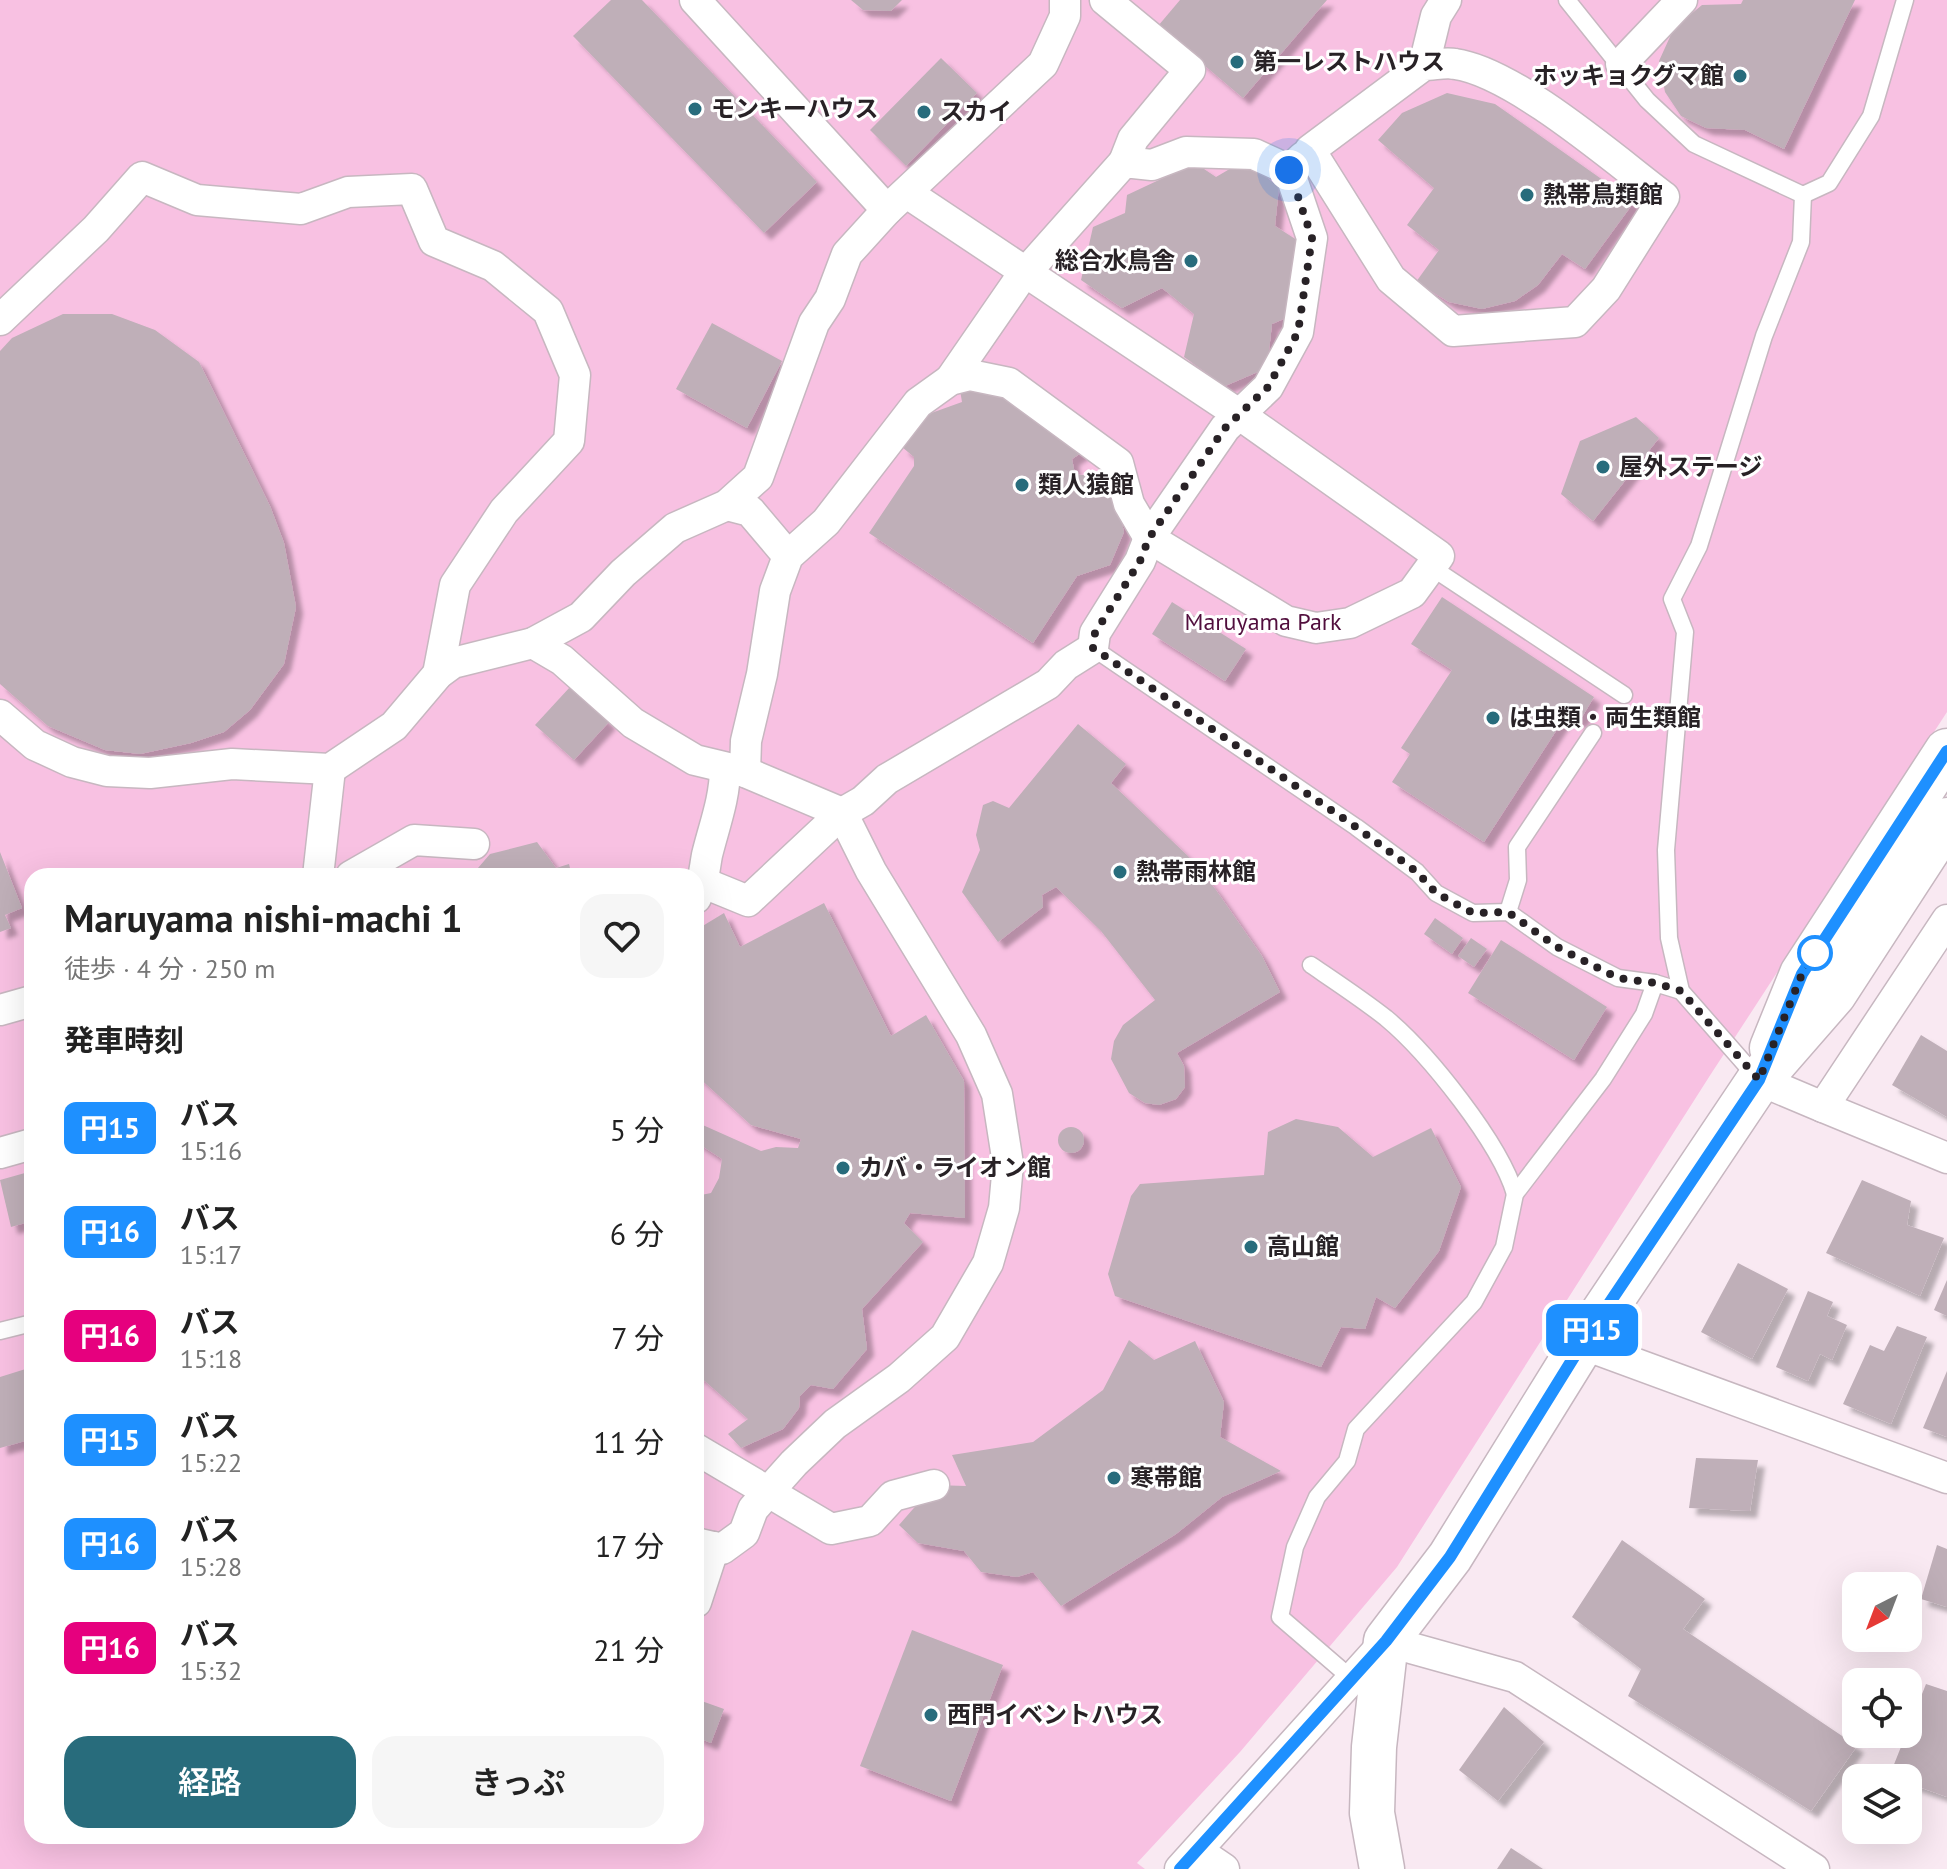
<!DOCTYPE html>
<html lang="ja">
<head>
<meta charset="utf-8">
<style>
  body { margin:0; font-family:"PT Sans","Noto Sans JP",sans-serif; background:#f6f6f6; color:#222; height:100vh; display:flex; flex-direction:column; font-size:30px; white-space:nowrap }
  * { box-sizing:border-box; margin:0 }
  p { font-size:26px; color:#767676 }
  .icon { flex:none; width:44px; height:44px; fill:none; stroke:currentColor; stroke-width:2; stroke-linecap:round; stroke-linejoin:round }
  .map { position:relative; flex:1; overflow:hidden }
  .panel { position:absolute; left:24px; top:868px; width:680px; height:976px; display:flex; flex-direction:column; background:#fff; border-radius:24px; box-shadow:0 8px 32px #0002 }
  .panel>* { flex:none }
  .badge { padding:0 16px; border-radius:12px; font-size:28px; line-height:52px }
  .needle { width:52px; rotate:222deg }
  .fabs { position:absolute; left:1842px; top:1572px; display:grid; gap:16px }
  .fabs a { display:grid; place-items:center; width:80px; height:80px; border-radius:16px; background:#fff; box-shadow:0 8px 32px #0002; font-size:40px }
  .you { position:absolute; width:40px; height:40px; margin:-20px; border:6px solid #fff; border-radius:50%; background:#1a73e8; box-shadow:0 0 0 12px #1a73e833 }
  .map>.badge { position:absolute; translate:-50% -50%; box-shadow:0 0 0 4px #fff }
  h2 { padding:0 40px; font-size:30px; line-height:72px }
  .round { display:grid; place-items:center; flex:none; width:84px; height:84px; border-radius:24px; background:#f6f6f6 }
  .summary { display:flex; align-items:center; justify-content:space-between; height:136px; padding:0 40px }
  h1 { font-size:38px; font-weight:600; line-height:60px }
  .button { display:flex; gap:16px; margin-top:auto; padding:16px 40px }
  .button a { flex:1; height:92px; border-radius:24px; background:#286c7c; color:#fff; font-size:32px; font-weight:600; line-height:92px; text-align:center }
  .button a+a { background:#f6f6f6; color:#222 }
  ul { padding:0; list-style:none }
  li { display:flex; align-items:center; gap:24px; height:104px; padding:0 40px }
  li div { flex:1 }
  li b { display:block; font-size:30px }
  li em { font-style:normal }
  li .badge { min-width:88px; font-weight:700; text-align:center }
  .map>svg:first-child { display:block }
  .green { fill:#f8c1e2; fill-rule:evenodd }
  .building { fill:#bfafb8; filter:url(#shadow) }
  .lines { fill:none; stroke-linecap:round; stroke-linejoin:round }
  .lane-casing { stroke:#c7b7c0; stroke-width:19 }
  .street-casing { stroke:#c7b7c0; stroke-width:33 }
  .primary-casing { stroke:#c7b7c0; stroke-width:47 }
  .lane { stroke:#fff; stroke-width:16 }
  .street { stroke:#fff; stroke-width:30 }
  .primary { stroke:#fff; stroke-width:44 }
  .line-casing { stroke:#fff; stroke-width:18 }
  .line { stroke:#1e90ff; stroke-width:12 }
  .walk { stroke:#282226; stroke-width:8; stroke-dasharray:0 14.4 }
  .poi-dot { fill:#286c7c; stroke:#fff; stroke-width:3 }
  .stop-dot { fill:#fff; stroke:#1e90ff; stroke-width:4 }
  .labels { text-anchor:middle; stroke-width:6; stroke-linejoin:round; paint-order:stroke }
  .poi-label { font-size:24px; font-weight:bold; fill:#282226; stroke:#fff; text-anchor:start }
  .park-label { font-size:24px; fill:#510e3d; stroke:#fff }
</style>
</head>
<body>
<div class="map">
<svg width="1947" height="1869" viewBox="0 0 1947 1869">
  <defs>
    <filter id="shadow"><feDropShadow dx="7" dy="7" stdDeviation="2" flood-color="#0004"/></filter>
  </defs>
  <rect width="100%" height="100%" fill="#f9e9f2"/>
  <path class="green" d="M 0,0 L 1947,0 L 1947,712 L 1709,1077 L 1397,1567 L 1240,1752 L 1137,1863 L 1145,1869 L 0,1869 ZM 32,876 L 696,876 L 696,1836 L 32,1836 Z"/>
  <g class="building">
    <path d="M 611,0 L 642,0 L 817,182 L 764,233 L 573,36 Z"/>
    <path d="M 851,0 L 902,0 L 891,11 L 863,10 Z"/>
    <path d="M 1180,0 L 1327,0 L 1243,98 L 1158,26 Z"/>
    <path d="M 1743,0 L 1855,0 L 1784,149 L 1745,130 L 1706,128 L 1681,116 L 1665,92 L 1659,61 L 1674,28 L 1702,5 L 1741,4 Z"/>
    <path d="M 941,58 L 977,93 L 906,166 L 870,130 Z"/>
    <path d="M 1447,93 L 1495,104 L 1634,202 L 1585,269 L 1562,254 L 1538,285 L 1515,301 L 1482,309 L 1449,302 L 1416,282 L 1439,250 L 1407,225 L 1434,188 L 1378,140 L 1402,113 Z"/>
    <path d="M 1245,160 L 1279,187 L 1275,226 L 1300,242 L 1286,318 L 1272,324 L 1267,368 L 1225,386 L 1184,357 L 1194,314 L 1162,288 L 1122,308 L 1081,280 L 1093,227 L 1125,213 L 1127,195 L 1195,163 L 1216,177 Z"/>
    <path d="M 63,314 L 112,314 L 155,330 L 199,362 L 270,506 L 284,543 L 296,607 L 284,664 L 250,710 L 224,732 L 191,743 L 140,754 L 105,750 L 48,726 L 0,684 L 0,351 L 12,338 Z"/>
    <path d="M 712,323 L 782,361 L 747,428 L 676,389 Z"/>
    <path d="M 959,384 L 1004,397 L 1084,451 L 1072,459 L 1075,474 L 1091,476 L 1115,494 L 1124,532 L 1110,565 L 1077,576 L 1033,643 L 869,533 L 914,466 L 914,457 L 902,447 L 923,416 L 962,402 Z"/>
    <path d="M 1636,417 L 1659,438 L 1593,521 L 1561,494 L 1580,441 Z"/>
    <path d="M 1442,597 L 1594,697 L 1579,722 L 1567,714 L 1484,842 L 1392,782 L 1410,754 L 1401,748 L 1452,670 L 1411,644 Z"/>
    <path d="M 1172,602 L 1246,649 L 1225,681 L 1152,634 Z"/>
    <path d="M 570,687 L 609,722 L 574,760 L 535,725 Z"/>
    <path d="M 1078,724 L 1126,764 L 1111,783 L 1189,857 L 1216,890 L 1262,956 L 1280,992 L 1177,1053 L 1184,1066 L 1185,1087 L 1176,1099 L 1159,1105 L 1145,1103 L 1129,1093 L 1111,1059 L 1114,1041 L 1123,1025 L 1155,1000 L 1101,931 L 1056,887 L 1042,895 L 1043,907 L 998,942 L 962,892 L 980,850 L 976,835 L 983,805 L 993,801 L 1009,808 Z"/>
    <path d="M 537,842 L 556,868 L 569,864 L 572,876 L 487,876 L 478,868 L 490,854 Z"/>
    <path d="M 0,852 L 22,908 L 5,915 L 11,928 L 0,932 Z"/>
    <path d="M 824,903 L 891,1036 L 926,1015 L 964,1081 L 965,1218 L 910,1213 L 904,1223 L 923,1242 L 862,1309 L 867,1349 L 833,1389 L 811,1385 L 800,1396 L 799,1408 L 783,1429 L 741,1448 L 728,1434 L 748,1419 L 698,1375 L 696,1378 L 696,1196 L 711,1193 L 719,1178 L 722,1159 L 696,1142 L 696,1122 L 761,1151 L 776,1147 L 798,1148 L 801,1139 L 751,1125 L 696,1075 L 696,930 L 724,913 L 740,947 Z"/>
    <path d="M 1435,918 L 1463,938 L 1452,954 L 1424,934 Z"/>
    <path d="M 1471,938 L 1487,949 L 1474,967 L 1458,956 Z"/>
    <path d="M 1501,940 L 1607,1007 L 1574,1060 L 1468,993 Z"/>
    <path d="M 1921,1035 L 1947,1051 L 1947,1117 L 1892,1085 Z"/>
    <path d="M 1296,1119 L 1338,1127 L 1373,1157 L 1431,1128 L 1461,1187 L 1439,1251 L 1395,1308 L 1376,1297 L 1365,1329 L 1341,1327 L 1321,1367 L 1115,1296 L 1108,1274 L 1131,1196 L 1140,1184 L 1264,1175 L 1268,1132 Z"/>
    <circle cx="1071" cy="1140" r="13"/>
    <path d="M 32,1171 L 32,1221 L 11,1227 L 0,1180 Z"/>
    <path d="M 1862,1180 L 1911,1201 L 1907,1225 L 1944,1238 L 1920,1296 L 1826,1253 Z"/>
    <path d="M 1738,1263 L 1788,1289 L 1752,1359 L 1701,1332 Z"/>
    <path d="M 1947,1280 L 1947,1316 L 1934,1310 Z"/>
    <path d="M 1808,1291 L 1833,1302 L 1827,1316 L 1847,1325 L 1832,1360 L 1820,1354 L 1808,1381 L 1776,1367 Z"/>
    <path d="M 1897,1326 L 1927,1337 L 1891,1424 L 1843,1404 L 1870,1345 L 1884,1351 Z"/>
    <path d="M 1129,1340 L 1154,1360 L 1195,1341 L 1224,1402 L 1220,1437 L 1281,1471 L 1222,1497 L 1176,1534 L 1061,1606 L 1033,1572 L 1017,1577 L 981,1572 L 964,1551 L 918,1543 L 899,1525 L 934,1485 L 966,1486 L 952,1455 L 1033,1442 L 1103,1390 Z"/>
    <path d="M 32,1367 L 32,1439 L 0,1448 L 0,1377 Z"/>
    <path d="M 1947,1371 L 1947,1437 L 1923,1428 Z"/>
    <path d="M 1696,1458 L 1758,1460 L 1750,1511 L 1689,1508 Z"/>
    <path d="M 1622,1540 L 1705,1599 L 1683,1629 L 1857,1746 L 1811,1811 L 1628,1696 L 1641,1669 L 1572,1617 Z"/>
    <path d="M 1937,1545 L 1947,1549 L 1947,1607 L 1921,1599 Z"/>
    <path d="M 912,1630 L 1003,1665 L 951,1801 L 860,1766 Z"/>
    <path d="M 1926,1684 L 1947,1691 L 1947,1797 L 1908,1783 L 1908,1778 L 1889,1777 Z"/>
    <path d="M 696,1699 L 724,1709 L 711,1743 L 696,1737 Z"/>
    <path d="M 1504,1707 L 1544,1742 L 1498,1801 L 1459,1770 Z"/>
    <path d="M 1511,1848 L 1543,1869 L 1497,1869 Z"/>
  </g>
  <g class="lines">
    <g class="lane-casing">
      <g id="lane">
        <path d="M 1567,0 L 1647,100 L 1694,144 L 1803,195 L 1829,183 L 1871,116 L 1905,0"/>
        <path d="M 1431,567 L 1624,695"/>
        <path d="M 1093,648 L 1356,827 L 1417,872 L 1436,893 L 1473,913 L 1508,912 L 1557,947 L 1618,978 L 1655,983"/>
        <path d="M 1508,912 L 1518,880 L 1517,847 L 1593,733"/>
        <path d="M 1311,965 C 1336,982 1362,999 1386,1018 C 1428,1053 1500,1143 1515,1194"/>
        <path d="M 1759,1080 L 1681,991 L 1669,938 L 1666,850 L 1685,632 L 1672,599 L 1699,546 L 1764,336 L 1801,242 L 1803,195"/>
        <path d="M 0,1331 L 32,1323"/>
        <path d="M 1352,1679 L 1280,1617 L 1295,1547 L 1317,1497 L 1347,1461 L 1356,1429 L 1474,1302 L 1504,1247 L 1515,1194 L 1603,1079 L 1644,1014 L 1655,983 L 1681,991"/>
      </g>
    </g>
    <g class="street-casing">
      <g id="street">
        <path d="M 695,0 L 887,210"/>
        <path d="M 1105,0 L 1190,70 L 1133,139 L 1124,162"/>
        <path d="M 1621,64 L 1682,0"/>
        <path d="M 1424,65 C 1434,65 1446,62 1455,64 C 1514,72 1615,160 1664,197 L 1606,289 L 1575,322 L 1453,331 L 1391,279 L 1310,150 L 1424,65 L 1436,16 L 1446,0"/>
        <path d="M 0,320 L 96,229 L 142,177 L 197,200 L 301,209 L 348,192 L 412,189 L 434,241 L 493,266 L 548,311 L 575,375 L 569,441 L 504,511 L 455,585 L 438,674"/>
        <path d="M 950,380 L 1019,280 L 1124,162 L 1152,165 L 1186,152 L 1254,154 L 1289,170 L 1303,157"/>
        <path d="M 727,505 L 750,511 L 788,556"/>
        <path d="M 533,643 L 562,660 L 633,723 L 695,760 L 745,772 L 842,813 L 748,901 L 704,883"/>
        <path d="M 0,715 L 35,745 L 72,762 L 107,771 L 150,773 L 232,764 L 330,769 L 394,726 L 438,674 L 453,663 L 533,643 L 581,617 L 623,573 L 675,528 L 727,505 L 758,477 L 814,323 L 830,299 L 847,254 L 887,210 L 1043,64 L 1065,16 L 1065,0"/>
        <path d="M 745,772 L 746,741 L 762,674 L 775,591 L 788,556 L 826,522 L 918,403 L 950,380 L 970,375 L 1009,383 L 1118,463 L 1129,504 L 1149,538 L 1286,621 L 1316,628 L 1350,623 L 1412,593 L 1439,556 L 1240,415 L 907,193"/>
        <path d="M 318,876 L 330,769"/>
        <path d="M 351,876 L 414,840 L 474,844"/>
        <path d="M 696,898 C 704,883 704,871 707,855 C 714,826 725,799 725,768"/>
        <path d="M 0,1010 L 32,1001"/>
        <path d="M 1759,1080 L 1823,1107 L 1947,920"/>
        <path d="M 1823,1107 L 1947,1158"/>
        <path d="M 0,1153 L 32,1144"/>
        <path d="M 1582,1344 L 1947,1478"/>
        <path d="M 696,1449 L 831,1529 L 870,1521 L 893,1496 L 934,1485"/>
        <path d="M 696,1543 L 722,1549 L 744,1533 L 753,1509 L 794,1463 L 835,1424 L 899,1378 L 945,1337 L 988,1263 L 1004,1208 L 1008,1164 L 997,1094 L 971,1035 L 871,871 L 842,813 L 863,801 L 887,779 L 1048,684 L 1066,665 L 1093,648 L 1095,633 L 1140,561 L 1149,538 L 1225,428 L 1268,387 L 1298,332 L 1312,238 L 1289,170"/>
        <path d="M 696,1602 L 714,1547"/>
        <path d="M 1199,1852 L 1224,1869"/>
        <path d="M 1180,1869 L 1386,1641 L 1515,1677 L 1814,1869"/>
      </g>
    </g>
    <g class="primary-casing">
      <g id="primary">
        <path d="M 1772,1048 L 1802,974 L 1947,751"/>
        <path d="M 1382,1869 L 1372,1813 L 1374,1747 L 1386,1641 L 1450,1557 L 1582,1344 L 1759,1080 L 1834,994 L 1947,820"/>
      </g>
    </g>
    <use href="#lane" class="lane"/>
    <use href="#street" class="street"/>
    <use href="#primary" class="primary"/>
  </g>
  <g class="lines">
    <g class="line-casing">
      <path id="line" d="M 1180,1869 L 1386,1641 L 1450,1557 L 1582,1344 L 1759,1080 L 1802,974 L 1947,751"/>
    </g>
    <use href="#line" class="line"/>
    <path class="walk" d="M 1289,170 L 1312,238 L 1298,332 L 1268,387 L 1225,428 L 1149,538 L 1140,561 L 1095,633 L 1093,648 L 1356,827 L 1417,872 L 1436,893 L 1473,913 L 1508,912 L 1557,947 L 1618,978 L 1655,983 L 1681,991 L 1759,1080 L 1802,974 L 1818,949 L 1815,953"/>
  </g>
  <g class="poi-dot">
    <circle cx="1237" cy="62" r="8"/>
    <circle cx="1740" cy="76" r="8"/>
    <circle cx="695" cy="109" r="8"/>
    <circle cx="924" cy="112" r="8"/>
    <circle cx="1527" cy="195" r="8"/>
    <circle cx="1191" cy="261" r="8"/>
    <circle cx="1603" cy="467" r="8"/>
    <circle cx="1022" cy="485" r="8"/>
    <circle cx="1493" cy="718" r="8"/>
    <circle cx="1120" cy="872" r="8"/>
    <circle cx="843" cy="1168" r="8"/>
    <circle cx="1251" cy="1247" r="8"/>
    <circle cx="1114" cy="1478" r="8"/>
    <circle cx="931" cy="1715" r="8"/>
  </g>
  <circle class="stop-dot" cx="1815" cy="953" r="16"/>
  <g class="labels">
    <g class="poi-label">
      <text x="1253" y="70">第一レストハウス</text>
      <text x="1724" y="84" text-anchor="end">ホッキョクグマ館</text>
      <text x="711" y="117">モンキーハウス</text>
      <text x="940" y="120">スカイ</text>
      <text x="1543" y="203">熱帯鳥類館</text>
      <text x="1175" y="269" text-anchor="end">総合水鳥舎</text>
      <text x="1619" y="475">屋外ステージ</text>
      <text x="1038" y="493">類人猿館</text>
      <text x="1509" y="726">は虫類・両生類館</text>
      <text x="1136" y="880">熱帯雨林館</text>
      <text x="859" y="1176">カバ・ライオン館</text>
      <text x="1267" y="1255">高山館</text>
      <text x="1130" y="1486">寒帯館</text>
      <text x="947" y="1723">西門イベントハウス</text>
    </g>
    <g class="park-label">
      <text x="1263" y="630">Maruyama Park</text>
    </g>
  </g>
</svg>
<div class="fabs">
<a><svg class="needle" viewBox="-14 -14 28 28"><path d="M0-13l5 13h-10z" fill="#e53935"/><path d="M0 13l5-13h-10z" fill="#767676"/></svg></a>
<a><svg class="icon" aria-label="locate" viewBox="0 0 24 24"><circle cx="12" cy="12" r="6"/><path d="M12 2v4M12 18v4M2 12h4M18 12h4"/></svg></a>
<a><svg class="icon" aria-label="layers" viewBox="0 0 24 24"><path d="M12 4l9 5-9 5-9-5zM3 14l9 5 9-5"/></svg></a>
</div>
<div class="you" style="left:1289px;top:170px"></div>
<b class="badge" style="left:1592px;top:1330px;background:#1e90ff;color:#fff">円15</b>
<section class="panel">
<div class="summary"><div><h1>Maruyama nishi-machi 1</h1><p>徒歩 · 4 分 · 250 m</p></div><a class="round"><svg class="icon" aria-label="heart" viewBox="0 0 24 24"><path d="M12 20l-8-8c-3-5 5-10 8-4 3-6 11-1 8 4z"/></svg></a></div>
<h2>発車時刻</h2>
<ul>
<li><span class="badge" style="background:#1e90ff;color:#fff">円15</span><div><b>バス</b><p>15:16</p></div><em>5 分</em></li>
<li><span class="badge" style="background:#1e90ff;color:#fff">円16</span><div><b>バス</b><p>15:17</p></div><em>6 分</em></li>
<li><span class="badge" style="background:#e6007e;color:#fff">円16</span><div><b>バス</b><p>15:18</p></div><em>7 分</em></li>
<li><span class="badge" style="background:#1e90ff;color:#fff">円15</span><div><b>バス</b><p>15:22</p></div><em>11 分</em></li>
<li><span class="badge" style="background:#1e90ff;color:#fff">円16</span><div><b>バス</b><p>15:28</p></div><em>17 分</em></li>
<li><span class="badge" style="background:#e6007e;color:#fff">円16</span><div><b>バス</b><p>15:32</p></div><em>21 分</em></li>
</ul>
<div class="button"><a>経路</a><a>きっぷ</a></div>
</section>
</div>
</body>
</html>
